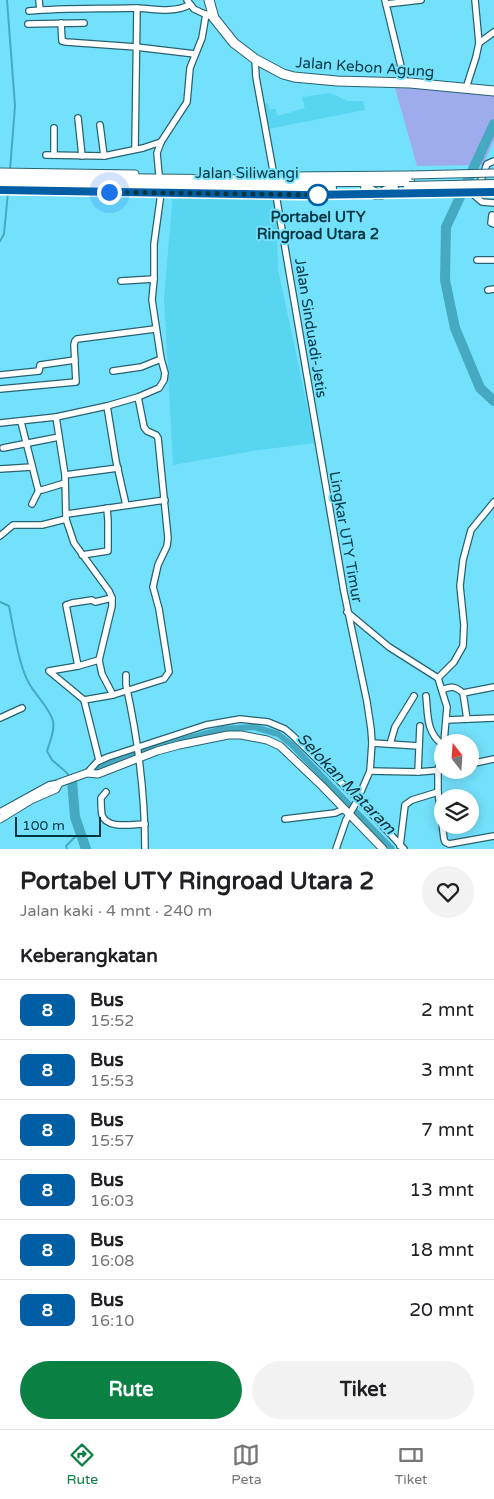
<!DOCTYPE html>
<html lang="id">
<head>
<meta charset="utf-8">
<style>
  body { margin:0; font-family:"Varela Round",sans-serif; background:#f2f2f2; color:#202124; height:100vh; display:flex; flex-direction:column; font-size:19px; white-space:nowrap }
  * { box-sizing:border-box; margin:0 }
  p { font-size:16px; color:#757577 }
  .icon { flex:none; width:28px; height:28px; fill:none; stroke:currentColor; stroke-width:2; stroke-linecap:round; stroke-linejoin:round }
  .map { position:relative; height:849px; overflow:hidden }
  .side { display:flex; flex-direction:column; background:#fff; flex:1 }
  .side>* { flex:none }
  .badge { padding:0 10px; border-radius:8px; font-size:18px; line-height:32px }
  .needle { width:32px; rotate:343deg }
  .controls { position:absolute; left:434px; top:734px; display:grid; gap:10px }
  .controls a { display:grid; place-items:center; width:45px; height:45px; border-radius:50%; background:#fff; box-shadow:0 2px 12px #0003; font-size:25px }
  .scale { position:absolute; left:15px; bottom:12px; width:86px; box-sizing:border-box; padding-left:5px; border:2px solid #023741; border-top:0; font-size:14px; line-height:18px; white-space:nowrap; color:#023741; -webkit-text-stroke:4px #74e1fc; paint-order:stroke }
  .you { position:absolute; width:25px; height:25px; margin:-12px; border:4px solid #fff; border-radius:50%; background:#1a73e8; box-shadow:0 0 0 8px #1a73e833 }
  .map>.badge { position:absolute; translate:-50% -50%; box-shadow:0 0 0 2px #fff }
  h2 { padding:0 20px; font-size:19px; line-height:45px }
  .round { display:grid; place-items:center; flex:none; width:52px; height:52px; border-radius:26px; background:#f2f2f2 }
  .headline { display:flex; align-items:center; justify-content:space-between; height:85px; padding:0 20px }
  h1 { font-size:24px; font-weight:700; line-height:38px }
  .primary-button { display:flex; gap:10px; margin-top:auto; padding:10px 20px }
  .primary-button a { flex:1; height:58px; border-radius:30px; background:#0b8043; color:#fff; font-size:20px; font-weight:700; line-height:58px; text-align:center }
  .primary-button a+a { background:#f2f2f2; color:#202124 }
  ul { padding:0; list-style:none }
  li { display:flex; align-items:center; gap:15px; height:60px; padding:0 20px; border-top:1px solid #e0e0e0 }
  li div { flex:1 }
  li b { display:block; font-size:19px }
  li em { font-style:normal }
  li .badge { min-width:55px; font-weight:700; text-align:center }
  .menu { display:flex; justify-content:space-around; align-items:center; height:70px; border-top:1px solid #e0e0e0; background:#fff; font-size:14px; color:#757577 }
  .menu a { display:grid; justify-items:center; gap:2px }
  .menu .active { color:#0b8043 }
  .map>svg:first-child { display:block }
  .built { fill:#58d5f0 }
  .green { fill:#9eabed }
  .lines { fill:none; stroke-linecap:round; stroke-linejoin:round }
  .stream { stroke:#45aac1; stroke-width:2 }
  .canal { stroke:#45aac1; stroke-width:6 }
  .river { stroke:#45aac1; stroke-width:10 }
  .minor-casing { stroke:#276270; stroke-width:8 }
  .tertiary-casing { stroke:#276270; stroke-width:9 }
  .primary-casing { stroke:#276270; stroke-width:11 }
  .trunk-casing { stroke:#276270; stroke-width:12 }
  .minor { stroke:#fff; stroke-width:5.5 }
  .tertiary { stroke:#fff; stroke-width:7 }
  .primary { stroke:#fff; stroke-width:9 }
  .trunk { stroke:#fff; stroke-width:10 }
  .tertiary-bridge-casing { stroke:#276270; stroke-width:9; stroke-linecap:butt }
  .trunk-bridge-casing { stroke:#276270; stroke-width:12; stroke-linecap:butt }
  .tertiary-bridge { stroke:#fff; stroke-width:7 }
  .trunk-bridge { stroke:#fff; stroke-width:10 }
  .line-casing { stroke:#fff; stroke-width:11 }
  .line { stroke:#005ea5; stroke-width:8 }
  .walk { stroke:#023741; stroke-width:5; stroke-dasharray:0 9 }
  .stop-dot { fill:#fff; stroke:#005ea5; stroke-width:2.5 }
  .labels { text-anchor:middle; stroke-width:4; stroke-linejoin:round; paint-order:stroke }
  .street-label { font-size:15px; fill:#023741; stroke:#74e1fc }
  .stop-label { font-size:15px; font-weight:bold; fill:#023741; stroke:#74e1fc }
  .water-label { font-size:16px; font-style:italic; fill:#113037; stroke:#74e1fc }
</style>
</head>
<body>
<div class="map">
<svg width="494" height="849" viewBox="0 0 494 849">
  <rect width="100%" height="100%" fill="#74e1fc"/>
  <g class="built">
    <path d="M 330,93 L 348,101 L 363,101 L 365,110 L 268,129 L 263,104 L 268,103 L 270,109 L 275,109 L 278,116 L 305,108 L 302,97 Z"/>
    <path d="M 173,193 L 276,195 L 278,269 L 315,443 L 253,451 L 173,465 L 164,298 Z"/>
  </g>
  <path class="green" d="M 392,77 L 494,91 L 494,140 L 483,165 L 417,166 Z"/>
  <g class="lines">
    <g class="stream">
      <path d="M 7,0 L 15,106 L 10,170"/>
      <path d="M 0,241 L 4,234 L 8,192"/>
      <path d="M 0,602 L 9,606 C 14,629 18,665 30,685 C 37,697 49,707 53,721 C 55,731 50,741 47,751 L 52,760 L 66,772 L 69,776"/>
      <path d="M 67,849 L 66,846 L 80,832"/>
    </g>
    <path class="canal" d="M 89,773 L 130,754 L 223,729 L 254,727 L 278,734 L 292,745 L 392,849"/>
    <g class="river">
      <path d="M 494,124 L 446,227 L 445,280 L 455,328 L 480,388 L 494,401"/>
      <path d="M 72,781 L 75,817 L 86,849"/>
    </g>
    <g class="minor-casing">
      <g id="minor">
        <path d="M 39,0 L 40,10"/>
        <path d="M 187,0 L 194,9 L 209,16"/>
        <path d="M 385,0 L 405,83"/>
        <path d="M 386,4 L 421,0"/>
        <path d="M 29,11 C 63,8 98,9 133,8 C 152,8 172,14 189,5"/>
        <path d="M 61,23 L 62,41 L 66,42 L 136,47 L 195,54"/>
        <path d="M 28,24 L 84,23"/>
        <path d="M 479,43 L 494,32"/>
        <path d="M 255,59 L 256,77 L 274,176"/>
        <path d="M 466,88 L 476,57 L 479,43 L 475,0"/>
        <path d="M 78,118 L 82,156"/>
        <path d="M 100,125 L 104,156"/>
        <path d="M 135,149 L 137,8"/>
        <path d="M 46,155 L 104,156 L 143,148 L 161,142"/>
        <path d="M 54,155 L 54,128"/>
        <path d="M 494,161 L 487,164 L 475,196 L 482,202 L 494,203"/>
        <path d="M 159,175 L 157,153 L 161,142 L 187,102 L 190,68 L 202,38 L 206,14"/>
        <path d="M 276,195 L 344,592 L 367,702 L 371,729 L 372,743 L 370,771 L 356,803 L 346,820 L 336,849"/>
        <path d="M 492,215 L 491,223 L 494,224"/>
        <path d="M 477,260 L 494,260"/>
        <path d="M 121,281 L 154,279"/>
        <path d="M 488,290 L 494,289"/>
        <path d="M 113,371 L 141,367 L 161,359"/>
        <path d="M 0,375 L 39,371 L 40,365 L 75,360"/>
        <path d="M 0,389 L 76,382 L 74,345 L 75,341 L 77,339 L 155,329"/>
        <path d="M 138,397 L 107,406 L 56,417 L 65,475 L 66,519 L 74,543 L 109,591 L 112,598 L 112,606 L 99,660 L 102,674 L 113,695 L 164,679 L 169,672 L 159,609 L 153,587 L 158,565 L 167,546 L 168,538 L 158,438 L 156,435 L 147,431 L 144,427 L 138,397 L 159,388 L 164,380 L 165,373 L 161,359 L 152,300 L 154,279 L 154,244 L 161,193"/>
        <path d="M 107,406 L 116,461 L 126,505"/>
        <path d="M 21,422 L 38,489 L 42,490 L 65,483"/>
        <path d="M 0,423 L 56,417"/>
        <path d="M 3,448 L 59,437"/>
        <path d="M 0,469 L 32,467"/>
        <path d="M 65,475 L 118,468"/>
        <path d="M 32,504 L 39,490"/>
        <path d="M 67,514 L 165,500"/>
        <path d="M 0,536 L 13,525 L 42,525 L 66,519"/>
        <path d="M 82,555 L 108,551 L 108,521 L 107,508"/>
        <path d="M 347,612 L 389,647 L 438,678 L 447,707 L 444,742"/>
        <path d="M 99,660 L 78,666 L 66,605 L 72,603 L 92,600 L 95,602 L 112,598"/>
        <path d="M 78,666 L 49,671 L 84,700 L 99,760"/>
        <path d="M 126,675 L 126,685 C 138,739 145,793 145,849"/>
        <path d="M 438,678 L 454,662 L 463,646 L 464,625 L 460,586 L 463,560 L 471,530 L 494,502"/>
        <path d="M 442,690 C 452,686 455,686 463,693 L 494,687"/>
        <path d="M 463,693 L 467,719"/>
        <path d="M 426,696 C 428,714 426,732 442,744"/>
        <path d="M 84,700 L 113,695"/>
        <path d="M 0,718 L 22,708"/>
        <path d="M 447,720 L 494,718"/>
        <path d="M 372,743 L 419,746"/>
        <path d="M 390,744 L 395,727 L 414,696"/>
        <path d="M 470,764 L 494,759"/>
        <path d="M 370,771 L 418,772 L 442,770"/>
        <path d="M 418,772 L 420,726"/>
        <path d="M 87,773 L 97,762 L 108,757 L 206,725 L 240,719 L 268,722 L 285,729 L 292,735 L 358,799 L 404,849"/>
        <path d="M 106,792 L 101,798 C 101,803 101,810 102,815 C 107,830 133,824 145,824"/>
        <path d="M 438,792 L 444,839 L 445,842 L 449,844 L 494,836"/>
        <path d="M 0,812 L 49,785 L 59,783"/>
        <path d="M 285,819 L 335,813 L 344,809"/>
        <path d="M 400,846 L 405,805 L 412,800 L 438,792 L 438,771 L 442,750"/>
      </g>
    </g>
    <g class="tertiary-casing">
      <g id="tertiary">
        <path d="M 0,172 L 135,174"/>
        <path d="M 288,176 L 411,175"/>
        <path d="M 0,190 L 276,195 L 375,194"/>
        <path d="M 385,193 L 410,193"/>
        <path d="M 0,819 L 31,800 L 56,789 L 59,783 L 87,773 L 98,774 L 157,751 L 179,745 L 228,735 L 241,735 L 267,740 L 280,746 L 323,787 L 383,849"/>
      </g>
    </g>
    <g class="primary-casing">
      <path id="primary" d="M 209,0 L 214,18 L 234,43 L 255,59 L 283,74 L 294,77 L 337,81 L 410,83 L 494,91"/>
    </g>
    <g class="trunk-casing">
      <g id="trunk">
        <path d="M 0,178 L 320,181 L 409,181"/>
        <path d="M 0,185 L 331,188"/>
        <path d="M 366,188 L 376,194"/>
        <path d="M 381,194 L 393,188"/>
      </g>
    </g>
    <use href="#minor" class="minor"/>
    <use href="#tertiary" class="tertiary"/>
    <use href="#primary" class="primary"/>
    <use href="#trunk" class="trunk"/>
    <g class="tertiary-bridge-casing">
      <g id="tertiary-bridge">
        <path d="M 411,175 L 494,173"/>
        <path d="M 410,193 L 494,192"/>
      </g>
    </g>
    <g class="trunk-bridge-casing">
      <path id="trunk-bridge" d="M 409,187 L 494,185"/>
    </g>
    <use href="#tertiary-bridge" class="tertiary-bridge"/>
    <use href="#trunk-bridge" class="trunk-bridge"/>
  </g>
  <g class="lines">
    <g class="line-casing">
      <path id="line" d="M 0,190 L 304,195 L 494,192"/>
    </g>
    <use href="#line" class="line"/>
    <path class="walk" d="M 109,192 L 318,195"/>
  </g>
  <circle class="stop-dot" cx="318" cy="195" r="10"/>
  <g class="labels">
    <g class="street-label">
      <text transform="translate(365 67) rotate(4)" y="5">Jalan Kebon Agung</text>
      <text x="247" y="178">Jalan Siliwangi</text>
      <text transform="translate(311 328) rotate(81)" y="5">Jalan Sinduadi-Jetis</text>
      <text transform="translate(346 537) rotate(80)" y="5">Lingkar UTY Timur</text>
    </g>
    <g class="stop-label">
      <text x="318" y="222">Portabel UTY<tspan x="318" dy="17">Ringroad Utara 2</tspan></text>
    </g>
    <g class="water-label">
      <text transform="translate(347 783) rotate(46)" y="6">Selokan Mataram</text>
    </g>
  </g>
</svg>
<div class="controls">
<a><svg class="needle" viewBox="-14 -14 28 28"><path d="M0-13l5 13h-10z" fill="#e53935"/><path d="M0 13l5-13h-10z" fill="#757577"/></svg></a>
<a><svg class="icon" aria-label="layers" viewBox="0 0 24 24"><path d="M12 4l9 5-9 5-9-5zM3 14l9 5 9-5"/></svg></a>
</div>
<div class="scale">100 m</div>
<div class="you" style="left:109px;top:192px"></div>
</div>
<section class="side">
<div class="headline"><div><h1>Portabel UTY Ringroad Utara 2</h1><p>Jalan kaki · 4 mnt · 240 m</p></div><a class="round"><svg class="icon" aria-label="heart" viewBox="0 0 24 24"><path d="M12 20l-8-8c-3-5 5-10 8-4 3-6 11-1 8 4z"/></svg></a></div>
<h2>Keberangkatan</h2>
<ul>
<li><span class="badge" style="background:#005ea5;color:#fff">8</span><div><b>Bus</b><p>15:52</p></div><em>2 mnt</em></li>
<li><span class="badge" style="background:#005ea5;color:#fff">8</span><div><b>Bus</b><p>15:53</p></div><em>3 mnt</em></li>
<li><span class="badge" style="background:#005ea5;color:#fff">8</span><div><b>Bus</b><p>15:57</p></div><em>7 mnt</em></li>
<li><span class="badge" style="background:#005ea5;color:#fff">8</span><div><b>Bus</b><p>16:03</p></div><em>13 mnt</em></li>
<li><span class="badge" style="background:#005ea5;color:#fff">8</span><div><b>Bus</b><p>16:08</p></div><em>18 mnt</em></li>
<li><span class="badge" style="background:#005ea5;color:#fff">8</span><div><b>Bus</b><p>16:10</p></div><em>20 mnt</em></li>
</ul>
<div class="primary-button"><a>Rute</a><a>Tiket</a></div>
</section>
<nav class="menu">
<a class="active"><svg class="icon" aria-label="directions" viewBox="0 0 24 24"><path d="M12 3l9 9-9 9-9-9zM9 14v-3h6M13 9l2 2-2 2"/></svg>Rute</a>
<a><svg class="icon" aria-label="map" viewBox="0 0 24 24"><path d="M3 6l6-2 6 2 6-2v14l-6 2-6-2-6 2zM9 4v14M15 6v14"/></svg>Peta</a>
<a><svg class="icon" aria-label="tickets" viewBox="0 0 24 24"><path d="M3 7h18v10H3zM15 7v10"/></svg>Tiket</a>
</nav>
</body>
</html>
